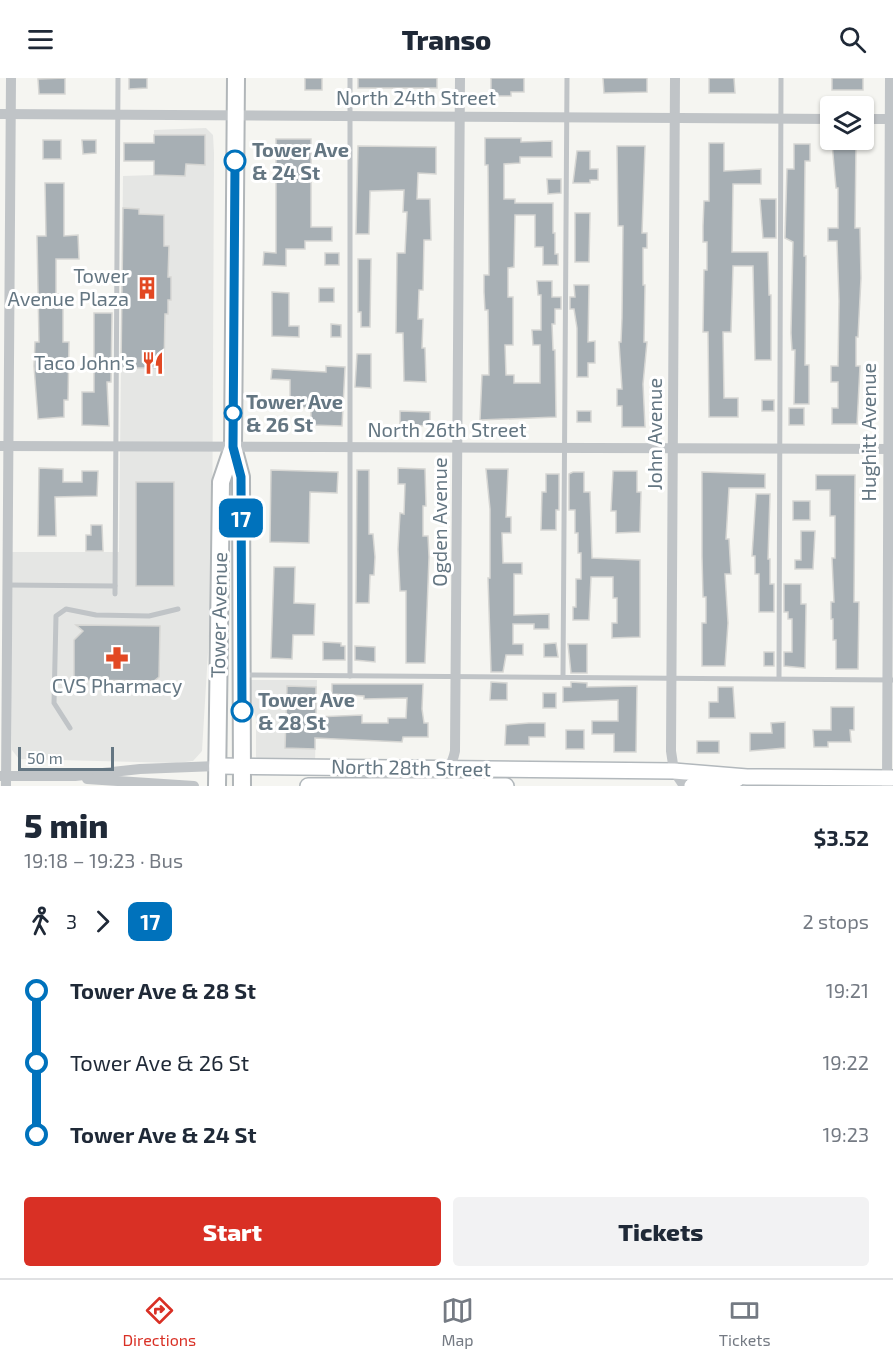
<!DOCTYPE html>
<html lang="en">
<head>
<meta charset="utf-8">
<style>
  body { margin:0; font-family:"Exo 2",sans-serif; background:#f2f2f3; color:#1f2937; height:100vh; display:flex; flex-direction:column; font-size:22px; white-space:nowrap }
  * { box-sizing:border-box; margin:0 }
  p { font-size:20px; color:#747a83 }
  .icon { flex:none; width:33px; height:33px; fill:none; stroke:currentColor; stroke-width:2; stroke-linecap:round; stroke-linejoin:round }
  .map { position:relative; height:708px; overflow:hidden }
  .panel { display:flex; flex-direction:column; background:#fff; flex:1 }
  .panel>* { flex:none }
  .badge { padding:0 12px; border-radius:9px; font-size:21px; line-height:39px }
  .controls { position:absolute; left:820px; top:18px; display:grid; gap:12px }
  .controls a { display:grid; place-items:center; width:54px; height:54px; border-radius:6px; background:#fff; box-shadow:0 2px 4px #0004; font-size:30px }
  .scale { position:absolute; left:18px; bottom:15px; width:96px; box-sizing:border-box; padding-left:6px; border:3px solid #647682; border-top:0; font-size:16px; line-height:21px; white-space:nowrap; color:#647682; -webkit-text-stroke:4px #fff; paint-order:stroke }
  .map>.badge { position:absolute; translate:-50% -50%; box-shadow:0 0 0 3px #fff }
  .legs { display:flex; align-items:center; gap:9px; height:66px; padding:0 24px; font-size:20px }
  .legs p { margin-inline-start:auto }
  .summary { display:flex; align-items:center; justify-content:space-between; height:102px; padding:0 24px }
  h1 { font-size:33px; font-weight:800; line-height:45px }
  .action { display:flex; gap:12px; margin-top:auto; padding:12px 24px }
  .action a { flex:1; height:69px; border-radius:6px; background:#d93025; color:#fff; font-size:24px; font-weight:800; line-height:69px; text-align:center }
  .action a+a { background:#f2f2f3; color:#1f2937 }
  ul { padding:0 24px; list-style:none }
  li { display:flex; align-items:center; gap:21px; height:72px; font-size:22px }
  li i { display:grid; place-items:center; width:9px; height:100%; margin:0 8px; background:currentColor }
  li i::after { content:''; width:15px; height:15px; margin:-8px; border:4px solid; border-radius:50%; background:#fff }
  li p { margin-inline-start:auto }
  li:first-child i { background:linear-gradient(#0000 50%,currentColor 0) }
  li:last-child i { background:linear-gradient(currentColor 50%,#0000 0) }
  header { display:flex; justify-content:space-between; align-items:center; height:78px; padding:0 24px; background:#fff; font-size:27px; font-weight:800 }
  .tabs { display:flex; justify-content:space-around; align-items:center; height:84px; border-top:2px solid #e0e1e3; background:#fff; font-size:16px; color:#747a83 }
  .tabs a { display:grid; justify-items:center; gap:3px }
  .tabs .on { color:#d93025 }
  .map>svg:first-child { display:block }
  .built { fill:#e5e6e4 }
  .building { fill:#a7afb4; stroke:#d6d6d3; stroke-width:1.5 }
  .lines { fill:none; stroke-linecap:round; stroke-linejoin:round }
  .secondary-casing { stroke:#b2b8bc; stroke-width:18 }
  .primary-casing { stroke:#b1b6b9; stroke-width:20 }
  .lane { stroke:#c0c4c7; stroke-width:5 }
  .street { stroke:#c0c4c7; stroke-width:10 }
  .secondary { stroke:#fff; stroke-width:15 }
  .primary { stroke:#fff; stroke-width:16 }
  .line-1-casing { stroke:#fff; stroke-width:14 }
  .line-1 { stroke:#0072bc; stroke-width:9 }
  .stop-1-dot { fill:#fff; stroke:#0072bc; stroke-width:3 }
  .labels { text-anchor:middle; stroke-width:6; stroke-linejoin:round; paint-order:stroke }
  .street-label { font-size:20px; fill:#647682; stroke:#fff }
  .stop-label { font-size:20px; font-weight:bold; fill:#647682; stroke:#fff; text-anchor:start }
  .poi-label { font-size:20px; fill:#647682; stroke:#fff; text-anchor:end }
</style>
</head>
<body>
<header><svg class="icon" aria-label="menu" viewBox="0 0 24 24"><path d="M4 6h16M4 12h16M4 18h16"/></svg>Transo<svg class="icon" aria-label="search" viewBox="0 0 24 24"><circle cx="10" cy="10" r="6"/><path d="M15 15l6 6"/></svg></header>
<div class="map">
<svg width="893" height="708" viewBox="0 0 893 708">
  <rect width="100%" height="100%" fill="#f5f5f1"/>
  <g class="built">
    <path d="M 206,50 L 213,57 L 214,75 L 212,509 L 202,673 L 193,683 L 177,685 L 19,681 L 12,672 L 11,474 L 119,474 L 123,98 L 154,97 L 154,52 Z"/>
    <path d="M 251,602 L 317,602 L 315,685 L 258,682 L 256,679 L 256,641 L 250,619 Z"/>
  </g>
  <g class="building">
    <path d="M 65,0 L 65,16 L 39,16 L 38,1 Z"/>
    <path d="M 129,0 L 147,0 L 147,10 L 129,11 Z"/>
    <rect x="305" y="0" width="17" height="12"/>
    <rect x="358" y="0" width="79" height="10"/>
    <path d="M 491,0 L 524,0 L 524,14 L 511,14 L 511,18 L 491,18 Z"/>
    <path d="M 603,0 L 647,0 L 647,14 L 604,15 Z"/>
    <path d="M 709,0 L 734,0 L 735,15 L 709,15 Z"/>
    <rect x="832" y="0" width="31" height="12"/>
    <path d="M 154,57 L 205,57 L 205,87 L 186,86 L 185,98 L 154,97 L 154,83 L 124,83 L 124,65 L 154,65 Z"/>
    <path d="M 485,60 L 521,60 L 521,64 L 552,63 L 552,79 L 520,79 L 520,85 L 504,86 L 504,121 L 515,121 L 515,125 L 553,125 L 553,155 L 555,155 L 555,176 L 558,176 L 558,187 L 543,187 L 543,169 L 535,169 L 535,137 L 515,137 L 514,189 L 508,190 L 508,219 L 513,219 L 513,267 L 505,267 L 506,297 L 514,297 L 514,305 L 540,305 L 540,267 L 533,267 L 532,252 L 541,252 L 541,217 L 538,217 L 537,203 L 552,203 L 552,219 L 561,219 L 561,231 L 555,231 L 555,246 L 552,246 L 553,272 L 555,272 L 556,339 L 480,342 L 482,297 L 489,297 L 488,232 L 485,232 L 484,214 L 484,197 L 489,197 L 488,87 L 485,87 Z"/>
    <path d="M 276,61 L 311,61 L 311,149 L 332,149 L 332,163 L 305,163 L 305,171 L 286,171 L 286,188 L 263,187 L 264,174 L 276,175 Z"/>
    <rect x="43" y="62" width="18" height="19"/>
    <path d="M 82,62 L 96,62 L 96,75 L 83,76 Z"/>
    <path d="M 709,65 L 724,65 L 724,93 L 761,91 L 761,106 L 733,106 L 732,174 L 768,174 L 769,217 L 771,217 L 771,282 L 755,282 L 753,188 L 733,188 L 731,254 L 723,254 L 724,320 L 738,320 L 738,339 L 709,339 L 708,254 L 703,254 L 704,192 L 707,192 L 707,164 L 703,164 L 703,148 L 704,123 L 709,123 Z"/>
    <path d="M 832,65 L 856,65 L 855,150 L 860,150 L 861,200 L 858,259 L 856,259 L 856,288 L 860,288 L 857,346 L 832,346 L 832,330 L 838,330 L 838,304 L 831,304 L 831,288 L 838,288 L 839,223 L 837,163 L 828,163 L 828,150 L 838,150 L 838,110 L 836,110 Z"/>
    <path d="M 794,66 L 810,66 L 810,83 L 805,83 L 804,178 L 806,178 L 805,287 L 809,287 L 809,326 L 794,326 L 795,272 L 792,272 L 791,255 L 793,164 L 785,160 L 787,91 L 794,91 Z"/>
    <path d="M 358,68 L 436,69 L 436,96 L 418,95 L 417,121 L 430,121 L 431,162 L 424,162 L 423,212 L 419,212 L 418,241 L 423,241 L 422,270 L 425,270 L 426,304 L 404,303 L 403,255 L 396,255 L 397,175 L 405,175 L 407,134 L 403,134 L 404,112 L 370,113 L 369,156 L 356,156 Z"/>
    <path d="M 617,68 L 645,68 L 642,155 L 647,155 L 647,170 L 643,170 L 643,207 L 645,207 L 644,264 L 647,264 L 643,306 L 645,349 L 622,349 L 622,328 L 617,328 L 617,311 L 622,311 L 619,264 L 621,264 L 622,240 L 623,148 L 618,148 Z"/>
    <path d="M 577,73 L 590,73 L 590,91 L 598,91 L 598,102 L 590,102 L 590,105 L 573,105 Z"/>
    <path d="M 547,101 L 561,101 L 561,115 L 548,116 Z"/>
    <path d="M 45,105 L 64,105 L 64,158 L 78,157 L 79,181 L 56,181 L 56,216 L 63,216 L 63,264 L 69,264 L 68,322 L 64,322 L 64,339 L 38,341 L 34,288 L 35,264 L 39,264 L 37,158 L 46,158 Z"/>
    <path d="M 760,121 L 776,121 L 776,160 L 763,160 Z"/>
    <path d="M 123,130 L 139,131 L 139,136 L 164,137 L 164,168 L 169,168 L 168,199 L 171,199 L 171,222 L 168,222 L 168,236 L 165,236 L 164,290 L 121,290 Z"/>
    <path d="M 575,135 L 590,135 L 589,184 L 575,184 Z"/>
    <rect x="325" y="175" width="14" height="12"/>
    <path d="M 358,181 L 371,181 L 370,249 L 361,249 L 361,234 L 358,234 Z"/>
    <path d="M 574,207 L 589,207 L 588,264 L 595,263 L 595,285 L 588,285 L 588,299 L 577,299 L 577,250 L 574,231 L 570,231 L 570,219 L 575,219 Z"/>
    <rect x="319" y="210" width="15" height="14"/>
    <path d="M 272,214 L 289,215 L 289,248 L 299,248 L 299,259 L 272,258 Z"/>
    <path d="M 94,235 L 112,235 L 111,304 L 107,304 L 109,348 L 82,347 L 82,314 L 94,314 Z"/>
    <path d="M 331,246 L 341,247 L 341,259 L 331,259 Z"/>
    <path d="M 357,276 L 371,276 L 371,310 L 355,309 Z"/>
    <path d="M 326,288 L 345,289 L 342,348 L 311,347 L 311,330 L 290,329 L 290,302 L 271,301 L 272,291 L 326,294 Z"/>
    <rect x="762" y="322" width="12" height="11"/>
    <rect x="789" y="330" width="15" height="17"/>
    <path d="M 400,333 L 430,334 L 430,348 L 400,347 Z"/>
    <rect x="577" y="333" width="14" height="11"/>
    <path d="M 39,390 L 63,391 L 63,404 L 82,404 L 82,393 L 98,393 L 97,418 L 55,419 L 56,458 L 38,458 Z"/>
    <path d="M 398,390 L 425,391 L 426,428 L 423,428 L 423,458 L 428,458 L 429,479 L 425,585 L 406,585 L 406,513 L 400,513 L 398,471 L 400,435 L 404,436 L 405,406 L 398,406 Z"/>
    <path d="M 486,391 L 508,391 L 506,439 L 511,439 L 511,455 L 502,455 L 503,485 L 522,485 L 522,496 L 514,496 L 514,537 L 549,536 L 549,551 L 534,551 L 534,546 L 513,546 L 513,566 L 523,566 L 523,577 L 506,577 L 503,594 L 491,594 L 488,500 L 490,500 L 490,431 Z"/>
    <path d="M 271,392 L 338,394 L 337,415 L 310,414 L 309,465 L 270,464 Z"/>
    <path d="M 357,392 L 369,392 L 369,456 L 373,456 L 375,479 L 374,497 L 370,497 L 369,525 L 356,525 Z"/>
    <path d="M 613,393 L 637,393 L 637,414 L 641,414 L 640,454 L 616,455 L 616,433 L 611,433 Z"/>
    <path d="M 573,394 L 584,394 L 584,414 L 590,414 L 592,480 L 640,482 L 640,559 L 612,560 L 612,545 L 617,545 L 617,520 L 613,520 L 613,499 L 591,499 L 589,542 L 573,542 L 573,529 L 576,529 L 576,501 L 581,501 L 581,475 L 578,475 L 578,455 L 575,455 L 575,432 L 569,432 L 569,396 Z"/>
    <path d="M 702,394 L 765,396 L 765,410 L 729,410 L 726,461 L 729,461 L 731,496 L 725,496 L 728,545 L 725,588 L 702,588 L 702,545 L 706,545 L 706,519 L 703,519 L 702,478 Z"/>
    <path d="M 546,396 L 559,396 L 559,432 L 556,432 L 556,452 L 541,452 L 542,414 L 546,414 Z"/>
    <path d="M 816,397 L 855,397 L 854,524 L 859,524 L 858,591 L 836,591 L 836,562 L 833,562 L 833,541 L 831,541 L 831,524 L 834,524 L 832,480 L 835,480 L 835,438 L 830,438 L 830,412 L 816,412 Z"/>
    <rect x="136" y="404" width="38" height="104"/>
    <path d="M 756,416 L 770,416 L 768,481 L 770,481 L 770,506 L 774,506 L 774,534 L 759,534 L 759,496 L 755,496 L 755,478 L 752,478 Z"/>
    <rect x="793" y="423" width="17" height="19"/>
    <path d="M 91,447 L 102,447 L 103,473 L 86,473 L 86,457 L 91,457 Z"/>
    <path d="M 801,453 L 815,453 L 813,491 L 795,491 L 795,482 L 801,482 Z"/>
    <path d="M 274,489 L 295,489 L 294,525 L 315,526 L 314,557 L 293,557 L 292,581 L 271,580 Z"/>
    <path d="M 784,506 L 801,506 L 801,526 L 806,526 L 805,590 L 784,588 L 784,574 L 792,574 L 792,541 L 788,541 L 788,534 L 784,534 Z"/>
    <path d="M 76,547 L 160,548 L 159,599 L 154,603 L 74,602 L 74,562 L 83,553 Z"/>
    <path d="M 323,564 L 341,565 L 341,568 L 345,568 L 345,582 L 323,582 Z"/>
    <path d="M 556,565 L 558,579 L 544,579 L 544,566 Z"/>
    <path d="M 568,566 L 587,566 L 587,595 L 571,595 Z"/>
    <path d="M 355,568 L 375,569 L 375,584 L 355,582 Z"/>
    <rect x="764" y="574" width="10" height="14"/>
    <path d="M 491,604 L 507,605 L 507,622 L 490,622 Z"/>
    <path d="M 571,604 L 587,605 L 587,609 L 637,608 L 636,674 L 614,674 L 614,656 L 592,656 L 592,643 L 618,643 L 618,622 L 563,624 L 563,609 L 571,609 Z"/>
    <path d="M 332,606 L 423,606 L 422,631 L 424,645 L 428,645 L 428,659 L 403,659 L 402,664 L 315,660 L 315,671 L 285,670 L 287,608 L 316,609 L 316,639 L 362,637 L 362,645 L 388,645 L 388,640 L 406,640 L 407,620 L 364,621 L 364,618 L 332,616 Z"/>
    <path d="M 718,609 L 733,609 L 735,640 L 709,640 L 709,624 L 718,624 Z"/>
    <rect x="543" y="615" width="13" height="15"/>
    <path d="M 831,629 L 854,629 L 854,652 L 850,652 L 851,664 L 828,664 L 828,669 L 814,669 L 813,652 L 831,652 Z"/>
    <path d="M 785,644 L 785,670 L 750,673 L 750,655 L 772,655 L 771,645 Z"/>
    <path d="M 529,645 L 545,645 L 545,659 L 529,659 L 529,667 L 505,667 L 506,647 Z"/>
    <rect x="566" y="652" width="18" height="19"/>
    <rect x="697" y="663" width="22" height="12"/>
  </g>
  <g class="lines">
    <g class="secondary-casing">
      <g id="secondary">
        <path d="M 217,688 L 674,693 L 747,699 L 893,700"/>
        <path d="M 308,708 L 506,708"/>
        <path d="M 692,708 L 737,701"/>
      </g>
    </g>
    <g class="primary-casing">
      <g id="primary">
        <path d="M 236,0 L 233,369 L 241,399 L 242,708"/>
        <path d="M 217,708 L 221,404 L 233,369"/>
      </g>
    </g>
    <g class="lane">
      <path d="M 7,507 L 115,508"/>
      <path d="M 115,516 L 118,0"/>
      <path d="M 244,597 L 893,602"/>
      <path d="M 350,598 L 350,0"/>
      <path d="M 563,599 L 567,0"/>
      <path d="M 779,600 L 781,0"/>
      <path d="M 70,650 L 54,625 L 56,538 L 66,531 L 96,537 L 149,538 L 178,531"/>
    </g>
    <g class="street">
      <path d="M 675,0 L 671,673 L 674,693 L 684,708"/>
      <path d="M 0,36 L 831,41"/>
      <path d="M 864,41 L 893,41"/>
      <path d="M 0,368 L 893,371"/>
      <path d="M 0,698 L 75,698 L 140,691 L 217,688"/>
      <path d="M 87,701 L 194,708"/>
      <path d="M 374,704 C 381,702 389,699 397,699 C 423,698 449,706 455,673 L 460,0"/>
      <path d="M 6,708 L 11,0"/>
      <path d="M 887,708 L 890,0"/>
    </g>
    <use href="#secondary" class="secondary"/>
    <use href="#primary" class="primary"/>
  </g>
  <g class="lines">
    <g class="line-1-casing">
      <path id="line-1" d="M 235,83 L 233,369 L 241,399 L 242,633"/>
    </g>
    <use href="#line-1" class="line-1"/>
  </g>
  <defs>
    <g id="building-bare" transform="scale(1.8)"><path d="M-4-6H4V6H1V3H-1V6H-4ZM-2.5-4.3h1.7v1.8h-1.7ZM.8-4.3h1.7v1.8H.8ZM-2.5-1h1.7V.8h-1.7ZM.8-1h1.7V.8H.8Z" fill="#e24823" stroke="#fff" stroke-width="2.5" paint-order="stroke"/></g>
    <g id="restaurant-bare" transform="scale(1.8)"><path d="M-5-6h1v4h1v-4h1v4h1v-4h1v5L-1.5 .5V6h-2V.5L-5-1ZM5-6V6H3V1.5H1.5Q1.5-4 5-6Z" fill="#e24823" stroke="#fff" stroke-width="2.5" paint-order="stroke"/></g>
    <g id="pharmacy-bare" transform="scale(1.8)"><path d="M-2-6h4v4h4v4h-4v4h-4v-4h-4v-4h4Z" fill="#e24823" stroke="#fff" stroke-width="2.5" paint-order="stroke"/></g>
  </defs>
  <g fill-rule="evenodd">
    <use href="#building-bare" x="147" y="210"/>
    <use href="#restaurant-bare" x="153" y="285"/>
    <use href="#pharmacy-bare" x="117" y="580"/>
  </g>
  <g class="stop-1-dot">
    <circle cx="235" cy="83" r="10"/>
    <circle cx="233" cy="335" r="8"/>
    <circle cx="242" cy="633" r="10"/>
  </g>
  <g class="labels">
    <g class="street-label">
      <text x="416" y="27">North 24th Street</text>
      <text x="447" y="359">North 26th Street</text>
      <text transform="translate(869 354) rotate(-90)" y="7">Hughitt Avenue</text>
      <text transform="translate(655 356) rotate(-90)" y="7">John Avenue</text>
      <text transform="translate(440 444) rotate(-90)" y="7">Ogden Avenue</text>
      <text transform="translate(219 537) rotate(-89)" y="7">Tower Avenue</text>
      <text transform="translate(411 690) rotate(1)" y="7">North 28th Street</text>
    </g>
    <g class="stop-label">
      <text x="252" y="79">Tower Ave<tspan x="252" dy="23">&amp; 24 St</tspan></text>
      <text x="246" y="331">Tower Ave<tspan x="246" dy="23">&amp; 26 St</tspan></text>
      <text x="258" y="629">Tower Ave<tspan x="258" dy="23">&amp; 28 St</tspan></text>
    </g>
    <g class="poi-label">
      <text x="129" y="205">Tower<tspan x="129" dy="23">Avenue Plaza</tspan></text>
      <text x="135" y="292">Taco John's</text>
      <text x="117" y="615" text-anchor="middle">CVS Pharmacy</text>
    </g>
  </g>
</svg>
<div class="controls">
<a><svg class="icon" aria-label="layers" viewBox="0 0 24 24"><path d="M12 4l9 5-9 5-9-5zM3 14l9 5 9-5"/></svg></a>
</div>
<div class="scale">50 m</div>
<b class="badge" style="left:241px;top:440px;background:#0072bc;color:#fff">17</b>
</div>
<section class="panel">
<div class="summary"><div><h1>5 min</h1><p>19:18 – 19:23 · Bus</p></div><b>$3.52</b></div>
<div class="legs"><svg class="icon" aria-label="walk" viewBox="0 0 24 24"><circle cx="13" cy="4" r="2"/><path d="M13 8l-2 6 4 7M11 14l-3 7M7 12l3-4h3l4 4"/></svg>3<svg class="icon" aria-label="forward" viewBox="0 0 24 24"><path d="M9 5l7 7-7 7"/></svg><b class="badge" style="background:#0072bc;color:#fff">17</b><p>2 stops</p></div>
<ul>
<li><i style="color:#0072bc"></i><b>Tower Ave &amp; 28 St</b><p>19:21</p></li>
<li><i style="color:#0072bc"></i><span>Tower Ave &amp; 26 St</span><p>19:22</p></li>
<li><i style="color:#0072bc"></i><b>Tower Ave &amp; 24 St</b><p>19:23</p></li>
</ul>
<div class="action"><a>Start</a><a>Tickets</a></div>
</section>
<nav class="tabs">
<a class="on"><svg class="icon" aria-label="directions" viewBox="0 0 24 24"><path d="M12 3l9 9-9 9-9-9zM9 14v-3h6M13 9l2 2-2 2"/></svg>Directions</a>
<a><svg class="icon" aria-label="map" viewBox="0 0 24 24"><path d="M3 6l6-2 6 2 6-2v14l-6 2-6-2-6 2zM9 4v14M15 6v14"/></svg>Map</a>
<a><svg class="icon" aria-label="tickets" viewBox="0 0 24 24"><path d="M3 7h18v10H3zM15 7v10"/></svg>Tickets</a>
</nav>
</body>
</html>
